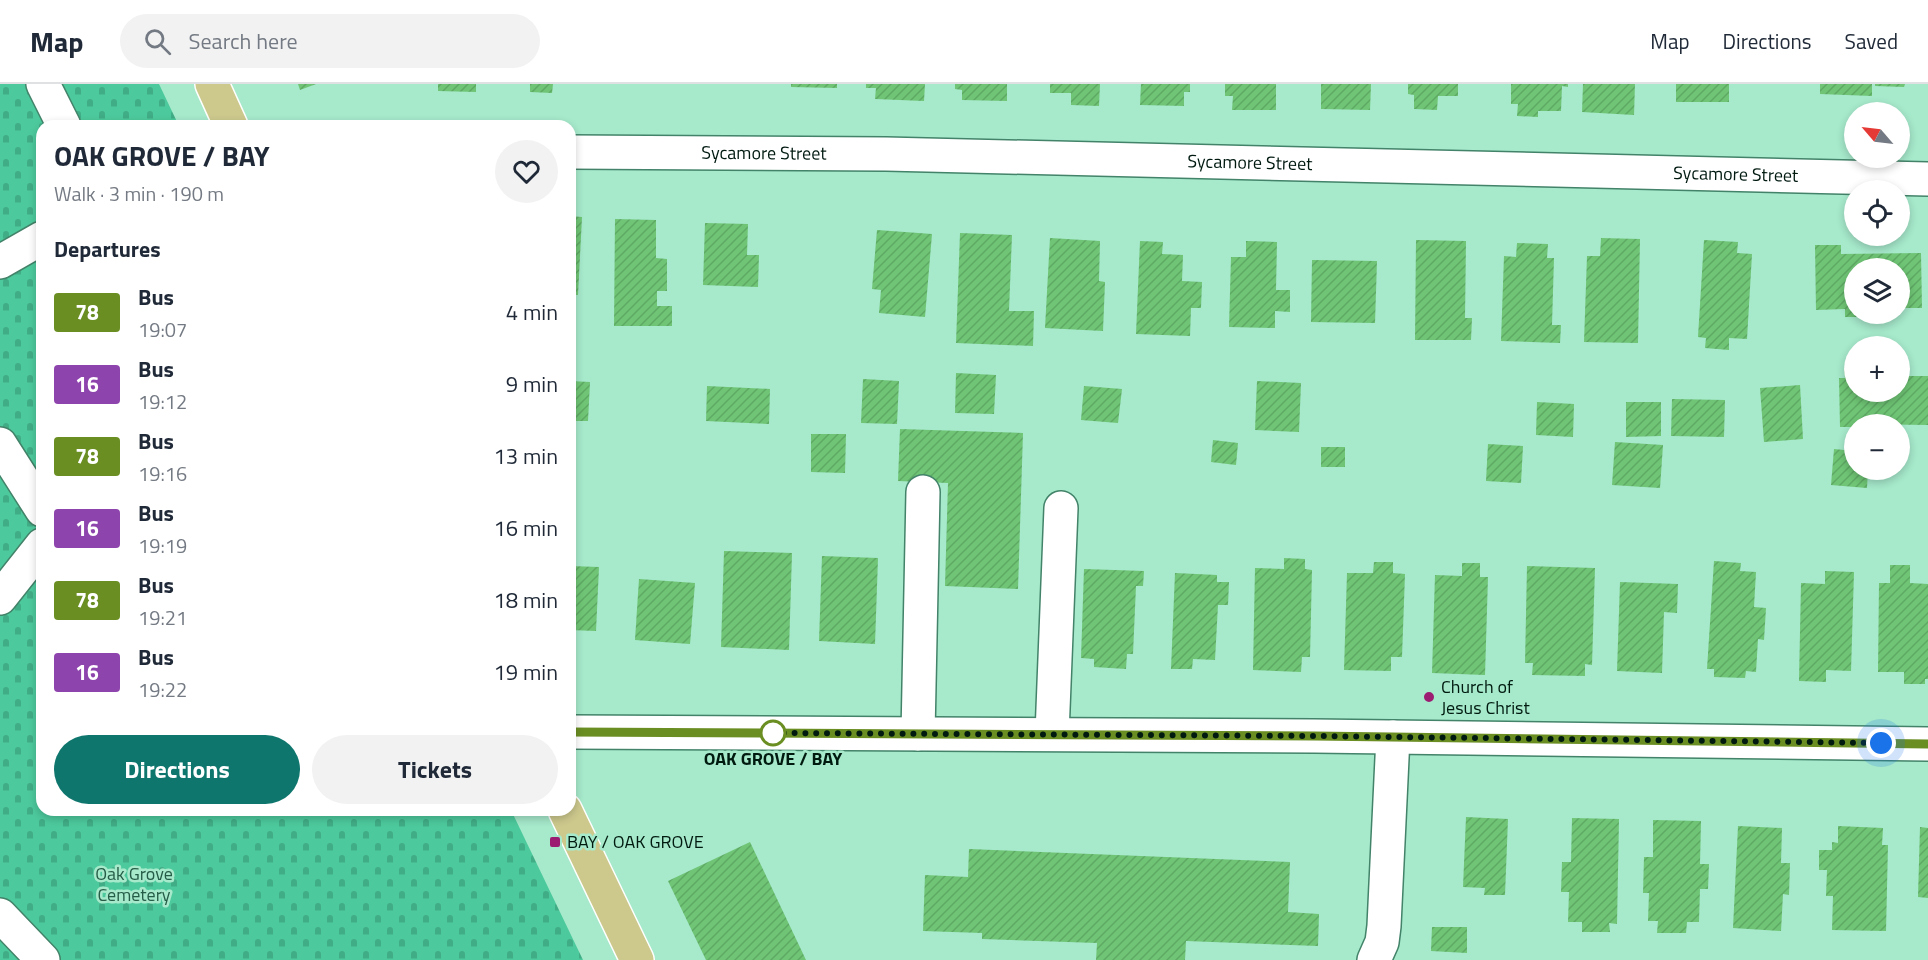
<!DOCTYPE html>
<html lang="en">
<head>
<meta charset="utf-8">
<style>
  body { margin:0; font-family:"Titillium Web",sans-serif; background:#f2f2f3; color:#1f2937; height:100vh; display:flex; flex-direction:column; font-size:22px; white-space:nowrap }
  * { box-sizing:border-box; margin:0 }
  p { font-size:20px; color:#747a83 }
  .icon { flex:none; width:33px; height:33px; fill:none; stroke:currentColor; stroke-width:2; stroke-linecap:round; stroke-linejoin:round }
  .map { position:relative; flex:1; overflow:hidden }
  .side { position:absolute; left:36px; top:36px; width:540px; height:696px; display:flex; flex-direction:column; background:#fff; border-radius:18px; box-shadow:0 3px 9px #0003 }
  .side>* { flex:none }
  .badge { padding:0 12px; border-radius:4px; font-size:21px; line-height:39px }
  .needle { width:39px; rotate:298deg }
  .buttons { position:absolute; left:1844px; top:18px; display:grid; gap:12px }
  .buttons a { display:grid; place-items:center; width:66px; height:66px; border-radius:50%; background:#fff; box-shadow:0 3px 9px #0003; font-size:30px }
  .you { position:absolute; width:30px; height:30px; margin:-15px; border:4px solid #fff; border-radius:50%; background:#1a73e8; box-shadow:0 0 0 9px #1a73e833 }
  .map>.badge { position:absolute; translate:-50% -50%; box-shadow:0 0 0 3px #fff }
  h2 { padding:0 18px; font-size:22px; line-height:54px }
  .round { display:grid; place-items:center; flex:none; width:63px; height:63px; border-radius:32px; background:#f2f2f3 }
  .head { display:flex; align-items:center; justify-content:space-between; height:102px; padding:0 18px }
  h1 { font-size:28px; font-weight:700; line-height:45px }
  .action { display:flex; gap:12px; margin-top:auto; padding:12px 18px }
  .action a { flex:1; height:69px; border-radius:36px; background:#0f766e; color:#fff; font-size:24px; font-weight:700; line-height:69px; text-align:center }
  .action a+a { background:#f2f2f3; color:#1f2937 }
  ul { padding:0; list-style:none }
  li { display:flex; align-items:center; gap:18px; height:72px; padding:0 18px }
  li div { flex:1 }
  li b { display:block; font-size:22px }
  li em { font-style:normal }
  li .badge { min-width:66px; font-weight:700; text-align:center }
  header { display:flex; align-items:center; gap:36px; box-sizing:border-box; height:84px; padding:0 30px; background:#fff; border-bottom:2px solid #e0e1e3 }
  header strong { font-size:28px }
  nav { display:flex; gap:33px; margin-inline-start:auto; font-size:21px }
  .search { width:420px; height:54px; background:#f2f2f3; display:flex; align-items:center; gap:15px; box-sizing:border-box; padding:0 21px; border-radius:33px; color:#747a83; font-size:22px }
  .map>svg:first-child { display:block }
  .cemetery { fill:url(#cemetery-stones) }
  .building { fill:url(#building-hatch) }
  .lines { fill:none; stroke-linecap:round; stroke-linejoin:round }
  .minor-casing { stroke:#428369; stroke-width:36 }
  .major-casing { stroke:#fff; stroke-width:36 }
  .minor { stroke:#fff; stroke-width:33 }
  .major { stroke:#cdc98d; stroke-width:33 }
  .line-casing { stroke:#fff; stroke-width:14 }
  .line { stroke:#6b8e23; stroke-width:9 }
  .walk { stroke:#011a10; stroke-width:6; stroke-dasharray:0 10.8 }
  .poi-dot { fill:#9b1c71; stroke:#a6e9cb; stroke-width:2 }
  .stop-dot { fill:#fff; stroke:#6b8e23; stroke-width:3 }
  .labels { text-anchor:middle; stroke-width:5; stroke-linejoin:round; paint-order:stroke }
  .street-label { font-size:18px; fill:#011a10; stroke:#a6e9cb }
  .poi-label { font-size:18px; fill:#011a10; stroke:#a6e9cb; text-anchor:start }
  .stop-label { font-size:18px; font-weight:bold; fill:#011a10; stroke:#a6e9cb }
  .park-label { font-size:18px; fill:#255c47; stroke:#a6e9cb }
</style>
</head>
<body>
<header>
<strong>Map</strong>
<div class="search"><svg class="icon" aria-label="search" viewBox="0 0 24 24"><circle cx="10" cy="10" r="6"/><path d="M15 15l6 6"/></svg>Search here</div>
<nav><a>Map</a><a>Directions</a><a>Saved</a></nav>
</header>
<div class="map">
<svg width="1928" height="876" viewBox="0 0 1928 876">
  <defs>
    <pattern id="cemetery-stones" width="16" height="16" patternUnits="userSpaceOnUse" patternTransform="scale(1.5)"><rect width="16" height="16" fill="#4dca9d"/><path d="M2 7V4a2 2 0 0 1 4 0v3zM10 15v-3a2 2 0 0 1 4 0v3z" fill="#41ad86"/></pattern>
    <pattern id="building-hatch" width="6" height="6" patternUnits="userSpaceOnUse" patternTransform="scale(1.5)"><rect width="6" height="6" fill="#6fc575"/><path d="M-1 1l2-2M0 6l6-6M5 7l2-2" fill="none" stroke="#5ea964"/></pattern>
  </defs>
  <rect width="100%" height="100%" fill="#a6e9cb"/>
  <path class="cemetery" d="M 0,0 L 159,0 L 179,42 L 42,42 L 42,726 L 511,726 L 583,876 L 0,876 Z"/>
  <g class="building">
    <path d="M 298,0 L 316,0 L 300,6 Z"/>
    <path d="M 438,0 L 476,0 L 476,8 L 438,7 Z"/>
    <path d="M 530,0 L 553,0 L 552,9 L 530,8 Z"/>
    <path d="M 791,0 L 837,0 L 837,4 L 791,3 Z"/>
    <path d="M 866,0 L 925,0 L 924,17 L 875,15 L 876,4 L 866,4 Z"/>
    <path d="M 955,0 L 1007,0 L 1007,17 L 962,16 L 962,6 L 955,5 Z"/>
    <path d="M 1050,0 L 1100,0 L 1099,22 L 1071,21 L 1071,9 L 1050,9 Z"/>
    <path d="M 1141,0 L 1190,0 L 1190,8 L 1184,8 L 1184,22 L 1140,21 Z"/>
    <path d="M 1225,0 L 1276,0 L 1276,26 L 1232,26 L 1233,12 L 1225,12 Z"/>
    <path d="M 1321,0 L 1371,0 L 1370,26 L 1321,25 Z"/>
    <path d="M 1408,0 L 1458,0 L 1458,12 L 1438,12 L 1437,26 L 1414,25 L 1414,11 L 1408,10 Z"/>
    <path d="M 1511,0 L 1568,0 L 1568,3 L 1562,2 L 1561,27 L 1538,27 L 1538,33 L 1517,32 L 1518,20 L 1511,20 Z"/>
    <path d="M 1583,0 L 1635,0 L 1634,31 L 1582,28 Z"/>
    <rect x="1676" y="0" width="53" height="18"/>
    <path d="M 1820,0 L 1872,0 L 1872,12 L 1820,10 Z"/>
    <path d="M 1875,0 L 1905,0 L 1904,3 L 1875,2 Z"/>
    <path d="M 570,132 L 582,133 L 578,211 L 570,211 Z"/>
    <path d="M 615,135 L 656,136 L 656,174 L 667,175 L 667,207 L 657,207 L 657,222 L 672,222 L 672,242 L 614,242 Z"/>
    <path d="M 705,139 L 748,140 L 747,171 L 759,171 L 758,203 L 703,201 Z"/>
    <path d="M 877,146 L 932,150 L 925,233 L 879,229 L 881,206 L 872,205 Z"/>
    <path d="M 960,149 L 1012,151 L 1009,227 L 1034,227 L 1033,262 L 956,259 Z"/>
    <path d="M 1050,154 L 1100,157 L 1099,197 L 1105,198 L 1103,247 L 1045,244 Z"/>
    <path d="M 1601,154 L 1640,155 L 1638,259 L 1584,258 L 1587,172 L 1600,172 Z"/>
    <path d="M 1416,156 L 1466,157 L 1465,234 L 1472,234 L 1471,256 L 1415,256 Z"/>
    <path d="M 1704,156 L 1738,158 L 1737,169 L 1752,170 L 1747,255 L 1729,254 L 1729,266 L 1705,264 L 1706,254 L 1698,253 Z"/>
    <path d="M 1140,157 L 1163,158 L 1162,170 L 1183,171 L 1182,197 L 1202,198 L 1201,224 L 1191,224 L 1190,252 L 1136,250 Z"/>
    <path d="M 1246,157 L 1277,158 L 1276,206 L 1290,206 L 1290,228 L 1275,227 L 1275,244 L 1229,243 L 1231,173 L 1246,173 Z"/>
    <path d="M 1517,159 L 1548,160 L 1547,174 L 1554,174 L 1552,241 L 1561,241 L 1560,259 L 1501,257 L 1504,172 L 1516,173 Z"/>
    <path d="M 1815,161 L 1841,161 L 1841,170 L 1921,169 L 1922,224 L 1899,224 L 1899,184 L 1854,184 L 1854,230 L 1875,230 L 1875,233 L 1845,233 L 1845,225 L 1816,226 Z"/>
    <path d="M 1312,176 L 1377,177 L 1375,239 L 1311,238 Z"/>
    <path d="M 1844,283 L 1854,283 L 1854,308 L 1899,308 L 1899,292 L 1928,292 L 1928,341 L 1854,340 L 1854,343 L 1840,343 L 1839,294 L 1845,294 Z"/>
    <path d="M 956,289 L 996,291 L 994,330 L 955,329 Z"/>
    <path d="M 863,295 L 899,297 L 897,340 L 861,339 Z"/>
    <path d="M 570,297 L 590,298 L 588,337 L 570,337 Z"/>
    <path d="M 1257,297 L 1301,299 L 1299,348 L 1255,346 Z"/>
    <path d="M 1800,301 L 1803,355 L 1764,358 L 1760,304 Z"/>
    <path d="M 707,302 L 770,305 L 769,340 L 706,337 Z"/>
    <path d="M 1084,302 L 1122,305 L 1118,339 L 1081,336 Z"/>
    <path d="M 1672,315 L 1725,316 L 1724,353 L 1671,352 Z"/>
    <path d="M 1537,318 L 1574,320 L 1573,353 L 1536,351 Z"/>
    <path d="M 1626,318 L 1661,318 L 1661,352 L 1626,353 Z"/>
    <path d="M 900,345 L 1023,349 L 1018,505 L 945,502 L 948,399 L 898,397 Z"/>
    <path d="M 811,350 L 846,350 L 845,389 L 811,388 Z"/>
    <path d="M 1213,356 L 1238,359 L 1236,381 L 1211,378 Z"/>
    <path d="M 1615,358 L 1663,361 L 1660,404 L 1612,401 Z"/>
    <path d="M 1488,360 L 1523,362 L 1521,399 L 1486,397 Z"/>
    <rect x="1321" y="363" width="24" height="20"/>
    <path d="M 1834,365 L 1854,367 L 1854,386 L 1868,386 L 1867,404 L 1831,401 Z"/>
    <path d="M 724,467 L 792,469 L 789,566 L 721,563 Z"/>
    <path d="M 822,472 L 878,474 L 875,560 L 819,557 Z"/>
    <path d="M 1284,474 L 1305,475 L 1305,485 L 1312,486 L 1310,573 L 1302,573 L 1301,588 L 1253,586 L 1255,484 L 1284,485 Z"/>
    <path d="M 1714,477 L 1741,479 L 1740,487 L 1756,488 L 1754,523 L 1766,524 L 1764,556 L 1758,555 L 1756,588 L 1746,587 L 1745,594 L 1714,593 L 1714,585 L 1707,585 Z"/>
    <path d="M 1374,478 L 1393,478 L 1393,489 L 1405,490 L 1402,573 L 1391,573 L 1391,587 L 1344,586 L 1347,489 L 1373,489 Z"/>
    <path d="M 1462,479 L 1480,479 L 1480,493 L 1488,493 L 1485,591 L 1432,589 L 1435,491 L 1462,492 Z"/>
    <path d="M 1890,481 L 1910,481 L 1910,499 L 1928,500 L 1928,595 L 1925,595 L 1925,600 L 1904,600 L 1904,588 L 1878,588 L 1879,499 L 1890,499 Z"/>
    <path d="M 570,482 L 599,483 L 596,547 L 570,546 Z"/>
    <path d="M 1527,482 L 1595,484 L 1592,581 L 1585,580 L 1585,592 L 1532,591 L 1533,579 L 1525,579 Z"/>
    <path d="M 1084,485 L 1144,487 L 1143,502 L 1136,502 L 1133,570 L 1127,570 L 1126,585 L 1094,583 L 1094,575 L 1081,574 Z"/>
    <path d="M 1825,487 L 1854,488 L 1851,587 L 1826,586 L 1826,598 L 1799,597 L 1801,499 L 1825,500 Z"/>
    <path d="M 1175,489 L 1217,491 L 1217,498 L 1229,498 L 1228,521 L 1218,521 L 1215,576 L 1193,575 L 1192,585 L 1171,585 Z"/>
    <path d="M 639,495 L 695,499 L 690,560 L 635,556 Z"/>
    <path d="M 1620,498 L 1678,500 L 1677,529 L 1664,528 L 1662,589 L 1617,587 Z"/>
    <path d="M 1466,733 L 1508,735 L 1505,811 L 1484,811 L 1485,804 L 1463,803 Z"/>
    <path d="M 1572,734 L 1619,735 L 1617,840 L 1609,839 L 1610,848 L 1582,848 L 1582,838 L 1568,838 L 1569,808 L 1561,808 L 1562,778 L 1571,778 Z"/>
    <path d="M 1653,736 L 1701,737 L 1700,780 L 1709,780 L 1708,805 L 1700,805 L 1699,838 L 1687,838 L 1686,849 L 1657,849 L 1658,837 L 1648,837 L 1649,809 L 1643,809 L 1644,773 L 1653,773 Z"/>
    <path d="M 1738,742 L 1782,744 L 1781,779 L 1790,779 L 1789,811 L 1783,810 L 1781,847 L 1733,844 Z"/>
    <path d="M 1838,742 L 1883,744 L 1882,761 L 1888,761 L 1886,847 L 1832,846 L 1833,812 L 1826,812 L 1827,786 L 1819,786 L 1819,766 L 1832,766 L 1832,758 L 1838,759 Z"/>
    <path d="M 1920,743 L 1928,744 L 1928,814 L 1918,813 Z"/>
    <path d="M 750,758 L 806,876 L 706,876 L 668,797 Z"/>
    <path d="M 969,765 L 1290,778 L 1288,828 L 1319,830 L 1318,862 L 1186,857 L 1185,876 L 1096,876 L 1097,859 L 982,855 L 982,849 L 923,847 L 925,791 L 968,793 Z"/>
    <path d="M 1432,843 L 1467,843 L 1467,869 L 1431,867 Z"/>
  </g>
  <g class="lines">
    <g class="minor-casing">
      <g id="minor">
        <path d="M 43,0 L 64,42"/>
        <path id="s1" d="M 570,68 L 886,70 L 1928,95"/>
        <path d="M 0,178 L 42,154"/>
        <path d="M 0,360 L 42,426"/>
        <path d="M 0,514 L 42,461"/>
        <path d="M 570,648 L 1314,652 L 1928,660"/>
        <path d="M 918,650 L 923,408"/>
        <path d="M 1052,650 L 1061,424"/>
        <path d="M 0,831 L 43,876"/>
        <path d="M 1374,876 L 1382,858 L 1384,842 L 1393,653"/>
      </g>
    </g>
    <g class="major-casing">
      <g id="major">
        <path d="M 212,0 L 231,42"/>
        <path d="M 565,726 L 637,876"/>
      </g>
    </g>
    <use href="#minor" class="minor"/>
    <use href="#major" class="major"/>
  </g>
  <g class="lines">
    <g class="line-casing">
      <path id="line" d="M 570,648 L 1314,652 L 1928,660"/>
    </g>
    <use href="#line" class="line"/>
    <path class="walk" d="M 773,649 L 1314,652 L 1881,659"/>
  </g>
  <g class="poi-dot">
    <circle cx="1429" cy="613" r="6"/>
    <rect x="549" y="752" width="12" height="12" rx="3"/>
  </g>
  <circle class="stop-dot" cx="773" cy="649" r="12"/>
  <g class="labels">
    <g class="street-label">
      <text dy="6" stroke="none"><textPath href="#s1" startOffset="194">Sycamore Street</textPath></text>
      <text dy="6" stroke="none"><textPath href="#s1" startOffset="680">Sycamore Street</textPath></text>
      <text dy="6" stroke="none"><textPath href="#s1" startOffset="1166">Sycamore Street</textPath></text>
    </g>
    <g class="poi-label">
      <text x="1441" y="609">Church of<tspan x="1441" dy="21">Jesus Christ</tspan></text>
      <text x="567" y="764">BAY / OAK GROVE</text>
    </g>
    <g class="stop-label">
      <text x="773" y="681">OAK GROVE / BAY</text>
    </g>
    <g class="park-label">
      <text x="134" y="796">Oak Grove<tspan x="134" dy="21">Cemetery</tspan></text>
    </g>
  </g>
</svg>
<div class="buttons">
<a><svg class="needle" viewBox="-14 -14 28 28"><path d="M0-13l5 13h-10z" fill="#e53935"/><path d="M0 13l5-13h-10z" fill="#747a83"/></svg></a>
<a><svg class="icon" aria-label="locate" viewBox="0 0 24 24"><circle cx="12" cy="12" r="6"/><path d="M12 2v4M12 18v4M2 12h4M18 12h4"/></svg></a>
<a><svg class="icon" aria-label="layers" viewBox="0 0 24 24"><path d="M12 4l9 5-9 5-9-5zM3 14l9 5 9-5"/></svg></a>
<a>+</a>
<a>−</a>
</div>
<div class="you" style="left:1881px;top:659px"></div>
<section class="side">
<div class="head"><div><h1>OAK GROVE / BAY</h1><p>Walk · 3 min · 190 m</p></div><a class="round"><svg class="icon" aria-label="heart" viewBox="0 0 24 24"><path d="M12 20l-8-8c-3-5 5-10 8-4 3-6 11-1 8 4z"/></svg></a></div>
<h2>Departures</h2>
<ul>
<li><span class="badge" style="background:#6b8e23;color:#fff">78</span><div><b>Bus</b><p>19:07</p></div><em>4 min</em></li>
<li><span class="badge" style="background:#8e44ad;color:#fff">16</span><div><b>Bus</b><p>19:12</p></div><em>9 min</em></li>
<li><span class="badge" style="background:#6b8e23;color:#fff">78</span><div><b>Bus</b><p>19:16</p></div><em>13 min</em></li>
<li><span class="badge" style="background:#8e44ad;color:#fff">16</span><div><b>Bus</b><p>19:19</p></div><em>16 min</em></li>
<li><span class="badge" style="background:#6b8e23;color:#fff">78</span><div><b>Bus</b><p>19:21</p></div><em>18 min</em></li>
<li><span class="badge" style="background:#8e44ad;color:#fff">16</span><div><b>Bus</b><p>19:22</p></div><em>19 min</em></li>
</ul>
<div class="action"><a>Directions</a><a>Tickets</a></div>
</section>
</div>
</body>
</html>
